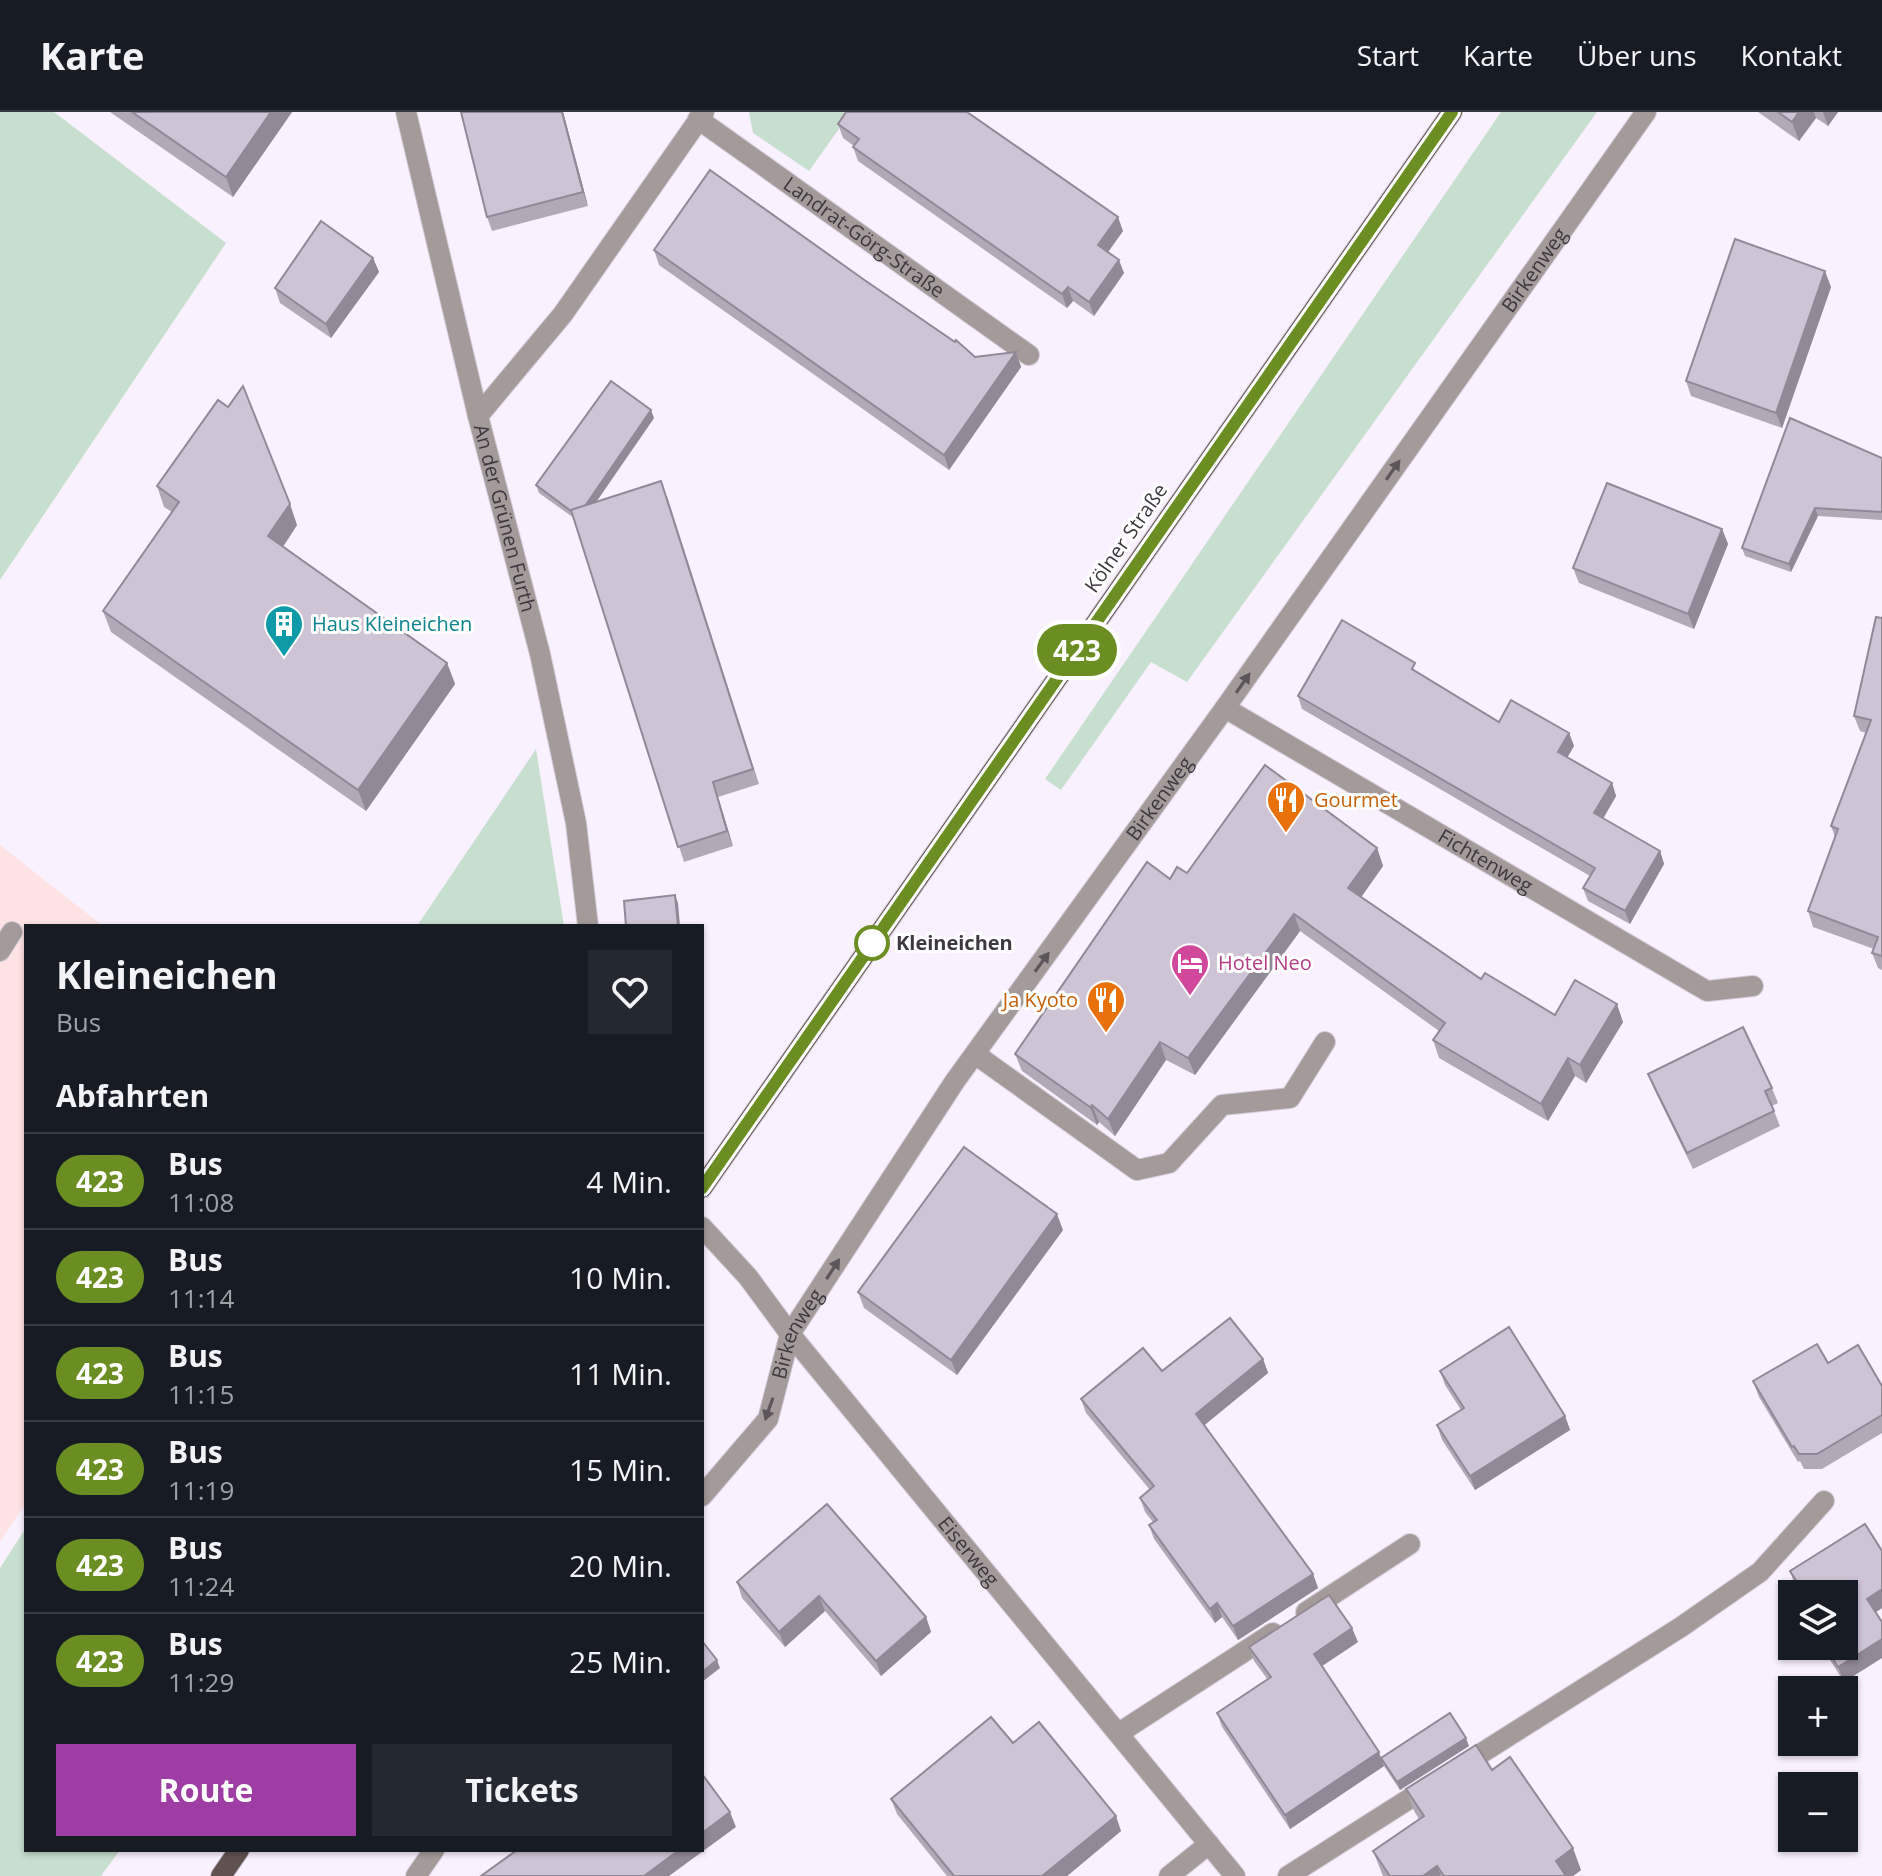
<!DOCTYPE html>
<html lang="de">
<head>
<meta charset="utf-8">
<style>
  body { margin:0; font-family:"Open Sans",sans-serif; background:#242831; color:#f1f3f6; height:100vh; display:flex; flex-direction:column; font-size:30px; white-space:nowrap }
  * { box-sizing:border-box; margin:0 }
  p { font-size:26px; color:#9ea1a6 }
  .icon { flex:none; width:44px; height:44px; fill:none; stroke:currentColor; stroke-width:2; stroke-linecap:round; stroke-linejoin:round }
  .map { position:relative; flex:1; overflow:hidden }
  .drawer { position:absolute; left:24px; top:812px; width:680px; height:928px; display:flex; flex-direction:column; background:#171b24; border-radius:0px; box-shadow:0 2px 6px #0004 }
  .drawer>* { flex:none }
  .badge { padding:0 16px; border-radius:26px; font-size:28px; line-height:52px }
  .buttons { position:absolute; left:1778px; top:1468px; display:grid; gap:16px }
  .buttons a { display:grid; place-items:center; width:80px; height:80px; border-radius:0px; background:#171b24; box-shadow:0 2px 6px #0004; font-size:40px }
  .map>.badge { position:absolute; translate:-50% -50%; box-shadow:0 0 0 4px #fff }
  h2 { padding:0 32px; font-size:30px; line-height:72px }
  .round { display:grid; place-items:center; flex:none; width:84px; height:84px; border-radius:0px; background:#242831 }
  .headline { display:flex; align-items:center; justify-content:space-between; height:136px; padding:0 32px }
  h1 { font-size:38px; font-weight:700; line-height:60px }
  .button { display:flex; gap:16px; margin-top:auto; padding:16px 32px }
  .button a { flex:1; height:92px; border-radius:0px; background:#9e3da4; color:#fff; font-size:32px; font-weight:700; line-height:92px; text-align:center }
  .button a+a { background:#242831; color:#f1f3f6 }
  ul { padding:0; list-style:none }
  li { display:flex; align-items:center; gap:24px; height:96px; padding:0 32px; border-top:2px solid #363941 }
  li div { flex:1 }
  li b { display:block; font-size:30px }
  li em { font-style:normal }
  li .badge { min-width:88px; font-weight:700; text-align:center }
  header { display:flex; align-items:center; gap:48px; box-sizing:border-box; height:112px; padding:0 40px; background:#171b24; border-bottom:2px solid #363941 }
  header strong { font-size:38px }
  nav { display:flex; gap:44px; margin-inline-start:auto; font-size:28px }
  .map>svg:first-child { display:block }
  .commercial { fill:#ffe3e4 }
  .green { fill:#c6dfce }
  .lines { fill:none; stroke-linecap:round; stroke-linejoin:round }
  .minor-casing { stroke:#d4ccd9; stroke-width:22 }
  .major-casing { stroke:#d4ccd9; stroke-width:22 }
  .minor { stroke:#a49a9a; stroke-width:20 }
  .major { stroke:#625151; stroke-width:20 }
  .wall { fill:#b2a9b7 }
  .shaded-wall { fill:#918995 }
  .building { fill:#cfc4d5; stroke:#918995; stroke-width:2 }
  .oneway { fill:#5c555a }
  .line-casing { stroke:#fff; stroke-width:18 }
  .line { stroke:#6b8e23; stroke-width:12 }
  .stop-dot { fill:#fff; stroke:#6b8e23; stroke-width:4 }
  .labels { text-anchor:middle; stroke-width:6; stroke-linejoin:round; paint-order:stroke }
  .street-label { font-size:20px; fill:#3d383f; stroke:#fff }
  .culture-label { font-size:20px; fill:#0d838f; stroke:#fff; text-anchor:start }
  .food-label { font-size:20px; fill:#c56008; stroke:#fff; text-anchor:start }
  .stop-label { font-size:20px; font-weight:bold; fill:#3d383f; stroke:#fff; text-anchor:start }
  .hotel-label { font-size:20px; fill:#b23c85; stroke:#fff; text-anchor:start }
</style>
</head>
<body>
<header>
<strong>Karte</strong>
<nav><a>Start</a><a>Karte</a><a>Über uns</a><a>Kontakt</a></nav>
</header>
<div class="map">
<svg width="1882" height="1764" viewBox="0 0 1882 1764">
  <rect width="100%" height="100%" fill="#faf1ff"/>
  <path class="commercial" d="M 0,733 L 103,814 L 26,814 L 26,1391 L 0,1430 Z"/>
  <g class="green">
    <path d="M 0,0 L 54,0 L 226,131 L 0,468 Z"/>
    <path d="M 749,0 L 851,0 L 809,59 L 753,21 Z"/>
    <path d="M 1501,0 L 1597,0 L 1187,570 L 1151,550 L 1061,678 L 1045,667 Z"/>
    <path d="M 536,637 L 564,814 L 417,814 Z"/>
    <path d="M 26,1416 L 26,1738 L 120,1738 L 101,1764 L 0,1764 L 0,1456 Z"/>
  </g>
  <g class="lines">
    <g class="minor-casing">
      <g id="minor">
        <path id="s1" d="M 406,0 L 478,304 L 540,542 L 576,711 L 588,814"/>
        <path id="s2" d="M 698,7 L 1029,243"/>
        <path d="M 478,304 L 563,202 L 704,0"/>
        <path id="s3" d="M 1225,596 L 1707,879 L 1753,874"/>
        <path d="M 0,839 L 12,820"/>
        <path d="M 975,942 L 1137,1058 L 1169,1051 L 1222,993 L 1290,986 L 1325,930"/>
        <path id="s4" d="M 702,1115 L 748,1165 L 790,1222 L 1235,1764"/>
        <path id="s5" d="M 702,1384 L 768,1307 L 790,1222 L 955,969 L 1225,596 L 1646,0"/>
        <path d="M 1306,1500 L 1410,1432"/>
        <path d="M 1119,1621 L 1273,1521"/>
        <path d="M 1458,1656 L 1681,1515 L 1760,1460 L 1824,1389"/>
        <path d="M 416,1764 L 434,1738"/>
        <path d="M 1169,1764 L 1209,1732"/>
        <path d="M 1288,1764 L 1431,1673"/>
      </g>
    </g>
    <g class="major-casing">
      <g id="major">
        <path d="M 702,1076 L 1452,0"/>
        <path d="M 221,1764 L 239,1738"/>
      </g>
    </g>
    <use href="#minor" class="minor"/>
    <use href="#major" class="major"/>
  </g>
  <g class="wall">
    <path d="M 110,0 L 292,0 L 233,85 Z"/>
    <path d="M 563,0 L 588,94 L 492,119 L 487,105 Z"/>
    <path d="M 1758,0 L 1838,0 L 1828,14 L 1816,6 L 1799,29 Z"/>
    <path d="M 838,12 L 1123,119 L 1108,140 L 1124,161 L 1094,204 L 1073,189 L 1067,196 L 858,49 L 853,35 L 854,34 L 843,26 Z"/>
    <path d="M 654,138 L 863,167 L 975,245 L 1016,240 L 1021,255 L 949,358 L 659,153 Z"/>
    <path d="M 373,146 L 379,160 L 331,226 L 280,191 L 275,176 Z"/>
    <path d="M 1831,175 L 1782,316 L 1691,284 L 1686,269 Z"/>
    <path d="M 654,306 L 596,390 L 667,384 L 759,672 L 718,685 L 733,734 L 684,750 L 574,406 L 539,381 L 536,373 Z"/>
    <path d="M 1882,346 L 1882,408 L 1818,404 L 1791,460 L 1745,444 L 1742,436 Z"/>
    <path d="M 157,374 L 297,413 L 283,435 L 447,551 L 455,572 L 366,699 L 111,520 L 103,499 L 172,400 L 164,395 Z"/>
    <path d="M 1722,417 L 1728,432 L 1694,517 L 1579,471 L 1573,456 Z"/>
    <path d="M 1882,506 L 1882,858 L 1878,856 L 1872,841 L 1874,837 L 1813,815 L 1808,799 L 1835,725 L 1831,714 L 1866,621 L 1860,619 L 1854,604 Z"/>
    <path d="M 1419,561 L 1499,610 L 1569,621 L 1574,634 L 1567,645 L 1612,671 L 1616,684 L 1603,707 L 1660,739 L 1664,752 L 1630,812 L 1588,789 L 1583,776 L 1590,764 L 1302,597 L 1298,584 Z"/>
    <path d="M 1377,736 L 1383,754 L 1361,785 L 1481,867 L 1555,903 L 1623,910 L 1586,971 L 1575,964 L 1548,1009 L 1439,946 L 1433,928 L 1439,919 L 1300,819 L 1195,963 L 1166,948 L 1115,1024 L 1099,1010 L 1097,1013 L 1022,959 L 1015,942 L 1170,767 L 1187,761 Z"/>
    <path d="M 1648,962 L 1772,976 L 1778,991 L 1772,994 L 1780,1014 L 1693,1057 L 1654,977 Z"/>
    <path d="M 1063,1118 L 957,1263 L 864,1196 L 858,1180 Z"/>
    <path d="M 1263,1247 L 1268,1261 L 1204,1313 L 1313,1462 L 1318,1476 L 1238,1528 L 1222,1505 L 1215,1511 L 1154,1427 L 1149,1413 L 1153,1410 L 1145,1400 L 1140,1386 L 1150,1378 L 1086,1301 L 1081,1287 L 1162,1259 Z"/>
    <path d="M 1828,1251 L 1882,1274 L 1882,1321 L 1822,1357 L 1804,1357 L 1800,1349 L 1798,1350 L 1759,1285 L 1753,1269 Z"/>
    <path d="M 1440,1259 L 1565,1304 L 1570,1318 L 1475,1378 L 1442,1328 L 1437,1313 L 1461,1298 L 1445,1273 Z"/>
    <path d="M 827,1392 L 926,1505 L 931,1520 L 881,1564 L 825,1499 L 785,1535 L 742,1486 L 737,1470 Z"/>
    <path d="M 1882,1439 L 1882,1496 L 1876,1500 L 1844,1570 L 1821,1534 L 1844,1534 L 1844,1482 L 1800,1482 L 1795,1474 L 1790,1459 Z"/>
    <path d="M 1358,1530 L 1322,1554 L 1381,1646 L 1469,1634 L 1400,1678 L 1384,1654 L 1290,1717 L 1222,1615 L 1217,1601 L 1268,1568 L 1254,1549 L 1249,1535 Z"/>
    <path d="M 1013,1631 L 1121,1719 L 1067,1764 L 947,1764 L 897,1702 L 891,1687 Z"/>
    <path d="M 1492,1658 L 1581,1758 L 1573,1764 L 1383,1764 L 1373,1739 L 1419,1707 L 1414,1699 L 1406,1677 Z"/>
  </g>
  <g class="shaded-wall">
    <path d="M 271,0 L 292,0 L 233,85 L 226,65 Z"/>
    <path d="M 562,0 L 563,0 L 588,94 L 583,80 Z"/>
    <path d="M 1799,0 L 1814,0 L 1816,6 L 1799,29 L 1792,10 Z"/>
    <path d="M 1823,0 L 1838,0 L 1828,14 Z"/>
    <path d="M 1118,105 L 1123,119 L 1103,147 L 1098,133 Z"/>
    <path d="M 373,146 L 379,160 L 331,226 L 326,212 Z"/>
    <path d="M 1119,148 L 1124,161 L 1094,204 L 1089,190 Z"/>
    <path d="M 1825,159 L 1831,175 L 1782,316 L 1776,301 Z"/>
    <path d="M 1068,175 L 1073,189 L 1067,196 L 1062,182 Z"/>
    <path d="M 1016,240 L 1021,255 L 949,358 L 944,343 Z"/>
    <path d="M 651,298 L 654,306 L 581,412 L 578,404 Z"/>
    <path d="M 290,392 L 297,413 L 276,445 L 268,424 Z"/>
    <path d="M 1815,396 L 1818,404 L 1791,460 L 1789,452 Z"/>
    <path d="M 1722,417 L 1728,432 L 1694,517 L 1688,502 Z"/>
    <path d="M 447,551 L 455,572 L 366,699 L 358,678 Z"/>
    <path d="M 1569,621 L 1574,634 L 1563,653 L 1558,640 Z"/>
    <path d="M 713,670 L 718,685 L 733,734 L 727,719 Z"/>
    <path d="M 1612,671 L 1616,684 L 1598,715 L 1594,701 Z"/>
    <path d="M 1377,736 L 1383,754 L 1355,794 L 1348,776 Z"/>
    <path d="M 1660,739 L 1664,752 L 1630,812 L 1625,799 Z"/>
    <path d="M 675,783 L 678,791 L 680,814 L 678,814 Z"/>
    <path d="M 1294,802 L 1300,819 L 1195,963 L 1188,946 Z"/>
    <path d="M 1617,892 L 1623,910 L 1586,971 L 1580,953 Z"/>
    <path d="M 1160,930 L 1166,948 L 1115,1024 L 1108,1007 Z"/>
    <path d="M 1568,946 L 1575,964 L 1548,1009 L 1541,992 Z"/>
    <path d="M 1092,993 L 1099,1010 L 1097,1013 L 1090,995 Z"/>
    <path d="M 1057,1102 L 1063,1118 L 957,1263 L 951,1248 Z"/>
    <path d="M 1263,1247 L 1268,1261 L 1201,1316 L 1196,1302 Z"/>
    <path d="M 1565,1304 L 1570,1318 L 1475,1378 L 1470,1364 Z"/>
    <path d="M 1313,1462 L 1318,1476 L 1238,1528 L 1233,1514 Z"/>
    <path d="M 1882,1477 L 1882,1496 L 1873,1502 L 1867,1487 Z"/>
    <path d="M 819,1484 L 825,1499 L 785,1535 L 779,1520 Z"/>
    <path d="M 1217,1491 L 1222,1505 L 1215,1511 L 1210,1497 Z"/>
    <path d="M 926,1505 L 931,1520 L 881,1564 L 876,1549 Z"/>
    <path d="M 1352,1516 L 1358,1530 L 1319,1556 L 1314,1542 Z"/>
    <path d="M 1882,1527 L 1882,1546 L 1844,1570 L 1838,1555 Z"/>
    <path d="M 717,1548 L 720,1556 L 702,1570 L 702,1560 Z"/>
    <path d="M 1466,1626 L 1469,1634 L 1400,1678 L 1397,1670 Z"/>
    <path d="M 1379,1640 L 1384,1654 L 1290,1717 L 1285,1703 Z"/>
    <path d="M 730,1700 L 736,1715 L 669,1764 L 644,1764 L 679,1738 L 702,1738 L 702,1721 Z"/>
    <path d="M 1116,1704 L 1121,1719 L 1067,1764 L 1042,1764 Z"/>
    <path d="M 1573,1736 L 1581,1758 L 1573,1764 L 1561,1764 L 1556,1749 Z"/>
    <path d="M 1437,1754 L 1441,1764 L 1423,1764 Z"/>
  </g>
  <g class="building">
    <path d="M 132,0 L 271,0 L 226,65 Z"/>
    <path d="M 461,0 L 562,0 L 583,80 L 487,105 Z"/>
    <path d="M 846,0 L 967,0 L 1118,105 L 1098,133 L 1119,148 L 1089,190 L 1068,175 L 1062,182 L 853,35 L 859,27 L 838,12 Z"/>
    <path d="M 1778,0 L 1799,0 L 1792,10 Z"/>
    <path d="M 710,58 L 863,167 L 955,230 L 956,228 L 975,245 L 1016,240 L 944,343 L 654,138 Z"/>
    <path d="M 321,109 L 373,146 L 326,212 L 275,176 Z"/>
    <path d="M 1735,127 L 1825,159 L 1776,301 L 1686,269 Z"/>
    <path d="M 611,269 L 651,298 L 585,394 L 571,399 L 536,373 Z"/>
    <path d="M 243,274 L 290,392 L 268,424 L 447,551 L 358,678 L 103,499 L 179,390 L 157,374 L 218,288 L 228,295 Z"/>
    <path d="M 1790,306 L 1882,346 L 1882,400 L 1815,396 L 1789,452 L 1742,436 Z"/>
    <path d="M 661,369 L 753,657 L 713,670 L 727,719 L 678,735 L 571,398 Z"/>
    <path d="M 1607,371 L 1722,417 L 1688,502 L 1573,456 Z"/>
    <path d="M 1876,505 L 1882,506 L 1882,844 L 1872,841 L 1878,825 L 1808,799 L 1838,717 L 1831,714 L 1871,608 L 1854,604 Z"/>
    <path d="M 1342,508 L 1415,551 L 1412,557 L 1499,610 L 1511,588 L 1569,621 L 1558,640 L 1612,671 L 1594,701 L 1660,739 L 1625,799 L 1583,776 L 1595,756 L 1298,584 Z"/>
    <path d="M 1265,653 L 1377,736 L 1348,776 L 1481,867 L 1485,861 L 1555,903 L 1575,868 L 1617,892 L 1580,953 L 1568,946 L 1541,992 L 1433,928 L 1445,911 L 1294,802 L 1188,946 L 1160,930 L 1108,1007 L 1092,993 L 1090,995 L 1015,942 L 1147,750 L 1170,767 L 1177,755 L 1187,761 Z"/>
    <path d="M 675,783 L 678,814 L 626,814 L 624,789 Z"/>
    <path d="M 1743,915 L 1772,976 L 1765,979 L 1774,999 L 1687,1041 L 1648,962 Z"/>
    <path d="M 964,1035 L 1057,1102 L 951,1248 L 858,1180 Z"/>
    <path d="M 1230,1206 L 1263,1247 L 1196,1302 L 1313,1462 L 1233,1514 L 1217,1491 L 1210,1497 L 1149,1413 L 1157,1408 L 1140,1386 L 1154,1374 L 1081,1287 L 1143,1236 L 1162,1259 Z"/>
    <path d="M 1509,1215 L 1565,1304 L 1470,1364 L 1437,1313 L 1464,1296 L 1440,1259 Z"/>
    <path d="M 1817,1232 L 1828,1251 L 1858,1233 L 1882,1274 L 1882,1303 L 1817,1342 L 1799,1342 L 1794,1334 L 1792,1335 L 1753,1269 Z"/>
    <path d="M 827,1392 L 926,1505 L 876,1549 L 819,1484 L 779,1520 L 737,1470 Z"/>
    <path d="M 1865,1412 L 1882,1439 L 1882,1477 L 1867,1487 L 1882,1510 L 1882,1527 L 1838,1555 L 1825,1534 L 1844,1534 L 1844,1482 L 1805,1482 L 1790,1459 Z"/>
    <path d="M 1329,1483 L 1352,1516 L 1314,1542 L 1379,1640 L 1285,1703 L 1217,1601 L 1271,1565 L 1249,1535 Z"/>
    <path d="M 702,1529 L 717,1548 L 702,1560 Z"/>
    <path d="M 1450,1601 L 1466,1626 L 1397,1670 L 1381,1646 Z"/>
    <path d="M 991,1605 L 1013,1631 L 1039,1610 L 1116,1704 L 1042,1764 L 954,1764 L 891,1687 Z"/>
    <path d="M 1476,1633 L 1492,1658 L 1510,1645 L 1573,1736 L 1556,1749 L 1566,1764 L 1444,1764 L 1437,1754 L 1423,1764 L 1390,1764 L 1373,1739 L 1424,1704 L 1406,1677 Z"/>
    <path d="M 702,1662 L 730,1700 L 702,1721 Z"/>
    <path d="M 517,1738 L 679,1738 L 644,1764 L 481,1764 Z"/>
  </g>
  <defs><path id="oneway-solid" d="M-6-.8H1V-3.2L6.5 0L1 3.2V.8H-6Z" transform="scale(2)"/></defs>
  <g class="oneway">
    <use href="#oneway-solid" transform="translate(1393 358) rotate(-55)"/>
    <use href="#oneway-solid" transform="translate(1243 571) rotate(-55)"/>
    <use href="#oneway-solid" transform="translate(1042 850) rotate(-54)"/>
    <use href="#oneway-solid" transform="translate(833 1157) rotate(-57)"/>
    <use href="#oneway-solid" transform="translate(769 1297) rotate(109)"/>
  </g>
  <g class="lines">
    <g class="line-casing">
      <path id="line" d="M 702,1076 L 1452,0"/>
    </g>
    <use href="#line" class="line"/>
  </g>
  <defs>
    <g id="building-pin" transform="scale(2)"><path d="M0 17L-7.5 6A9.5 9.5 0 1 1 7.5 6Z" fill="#0f9aa8" stroke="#fff"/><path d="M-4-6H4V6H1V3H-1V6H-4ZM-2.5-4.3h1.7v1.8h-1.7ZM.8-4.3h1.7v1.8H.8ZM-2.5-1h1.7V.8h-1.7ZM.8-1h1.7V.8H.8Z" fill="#fff"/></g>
    <g id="restaurant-pin" transform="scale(2)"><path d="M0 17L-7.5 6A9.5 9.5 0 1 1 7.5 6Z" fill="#e8710a" stroke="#fff"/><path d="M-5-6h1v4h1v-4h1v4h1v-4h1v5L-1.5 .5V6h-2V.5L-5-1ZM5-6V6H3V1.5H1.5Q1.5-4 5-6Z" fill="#fff"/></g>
    <g id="hotel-pin" transform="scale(2)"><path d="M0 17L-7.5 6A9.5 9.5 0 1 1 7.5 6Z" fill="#d1479c" stroke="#fff"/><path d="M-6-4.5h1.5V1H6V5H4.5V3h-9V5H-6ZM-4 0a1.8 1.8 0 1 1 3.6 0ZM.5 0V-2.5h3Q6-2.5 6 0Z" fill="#fff"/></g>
  </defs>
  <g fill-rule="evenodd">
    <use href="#building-pin" x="284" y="512"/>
    <use href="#restaurant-pin" x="1286" y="688"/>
    <use href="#hotel-pin" x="1190" y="851"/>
    <use href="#restaurant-pin" x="1106" y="888"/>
  </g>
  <circle class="stop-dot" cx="872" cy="831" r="16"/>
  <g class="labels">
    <g class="street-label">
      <text dy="7" stroke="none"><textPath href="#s2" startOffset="204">Landrat-Görg-Straße</textPath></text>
      <text dy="7" stroke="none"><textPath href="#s5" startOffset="1488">Birkenweg</textPath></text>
      <text dy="7" stroke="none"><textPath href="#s1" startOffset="418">An der Grünen Furth</textPath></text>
      <text transform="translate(1126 426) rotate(-55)" y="7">Kölner Straße</text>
      <text dy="7" stroke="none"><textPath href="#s5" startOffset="840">Birkenweg</textPath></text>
      <text dy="7" stroke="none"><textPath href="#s3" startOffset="302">Fichtenweg</textPath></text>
      <text dy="7" stroke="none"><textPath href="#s5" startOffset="192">Birkenweg</textPath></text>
      <text dy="7" stroke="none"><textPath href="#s4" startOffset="420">Eiserweg</textPath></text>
    </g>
    <g class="culture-label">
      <text x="312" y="519">Haus Kleineichen</text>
    </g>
    <g class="food-label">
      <text x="1314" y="695">Gourmet</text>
      <text x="1078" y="895" text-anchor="end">Ja Kyoto</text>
    </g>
    <g class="stop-label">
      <text x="896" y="838">Kleineichen</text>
    </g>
    <g class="hotel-label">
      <text x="1218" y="858">Hotel Neo</text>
    </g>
  </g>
</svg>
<div class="buttons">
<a><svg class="icon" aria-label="layers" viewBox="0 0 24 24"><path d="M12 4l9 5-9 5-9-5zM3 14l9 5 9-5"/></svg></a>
<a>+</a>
<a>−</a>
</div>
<b class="badge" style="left:1077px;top:538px;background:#6b8e23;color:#fff">423</b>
<section class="drawer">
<div class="headline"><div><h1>Kleineichen</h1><p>Bus</p></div><a class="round"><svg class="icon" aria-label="heart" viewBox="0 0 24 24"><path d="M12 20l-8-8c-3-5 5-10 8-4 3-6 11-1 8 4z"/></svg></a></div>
<h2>Abfahrten</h2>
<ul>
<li><span class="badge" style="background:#6b8e23;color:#fff">423</span><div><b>Bus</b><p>11:08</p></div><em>4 Min.</em></li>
<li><span class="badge" style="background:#6b8e23;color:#fff">423</span><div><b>Bus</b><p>11:14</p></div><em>10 Min.</em></li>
<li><span class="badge" style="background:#6b8e23;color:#fff">423</span><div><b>Bus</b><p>11:15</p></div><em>11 Min.</em></li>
<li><span class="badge" style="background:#6b8e23;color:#fff">423</span><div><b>Bus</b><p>11:19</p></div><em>15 Min.</em></li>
<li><span class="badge" style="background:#6b8e23;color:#fff">423</span><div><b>Bus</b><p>11:24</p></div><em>20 Min.</em></li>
<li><span class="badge" style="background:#6b8e23;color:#fff">423</span><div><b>Bus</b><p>11:29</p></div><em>25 Min.</em></li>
</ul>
<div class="button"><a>Route</a><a>Tickets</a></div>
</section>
</div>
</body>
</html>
